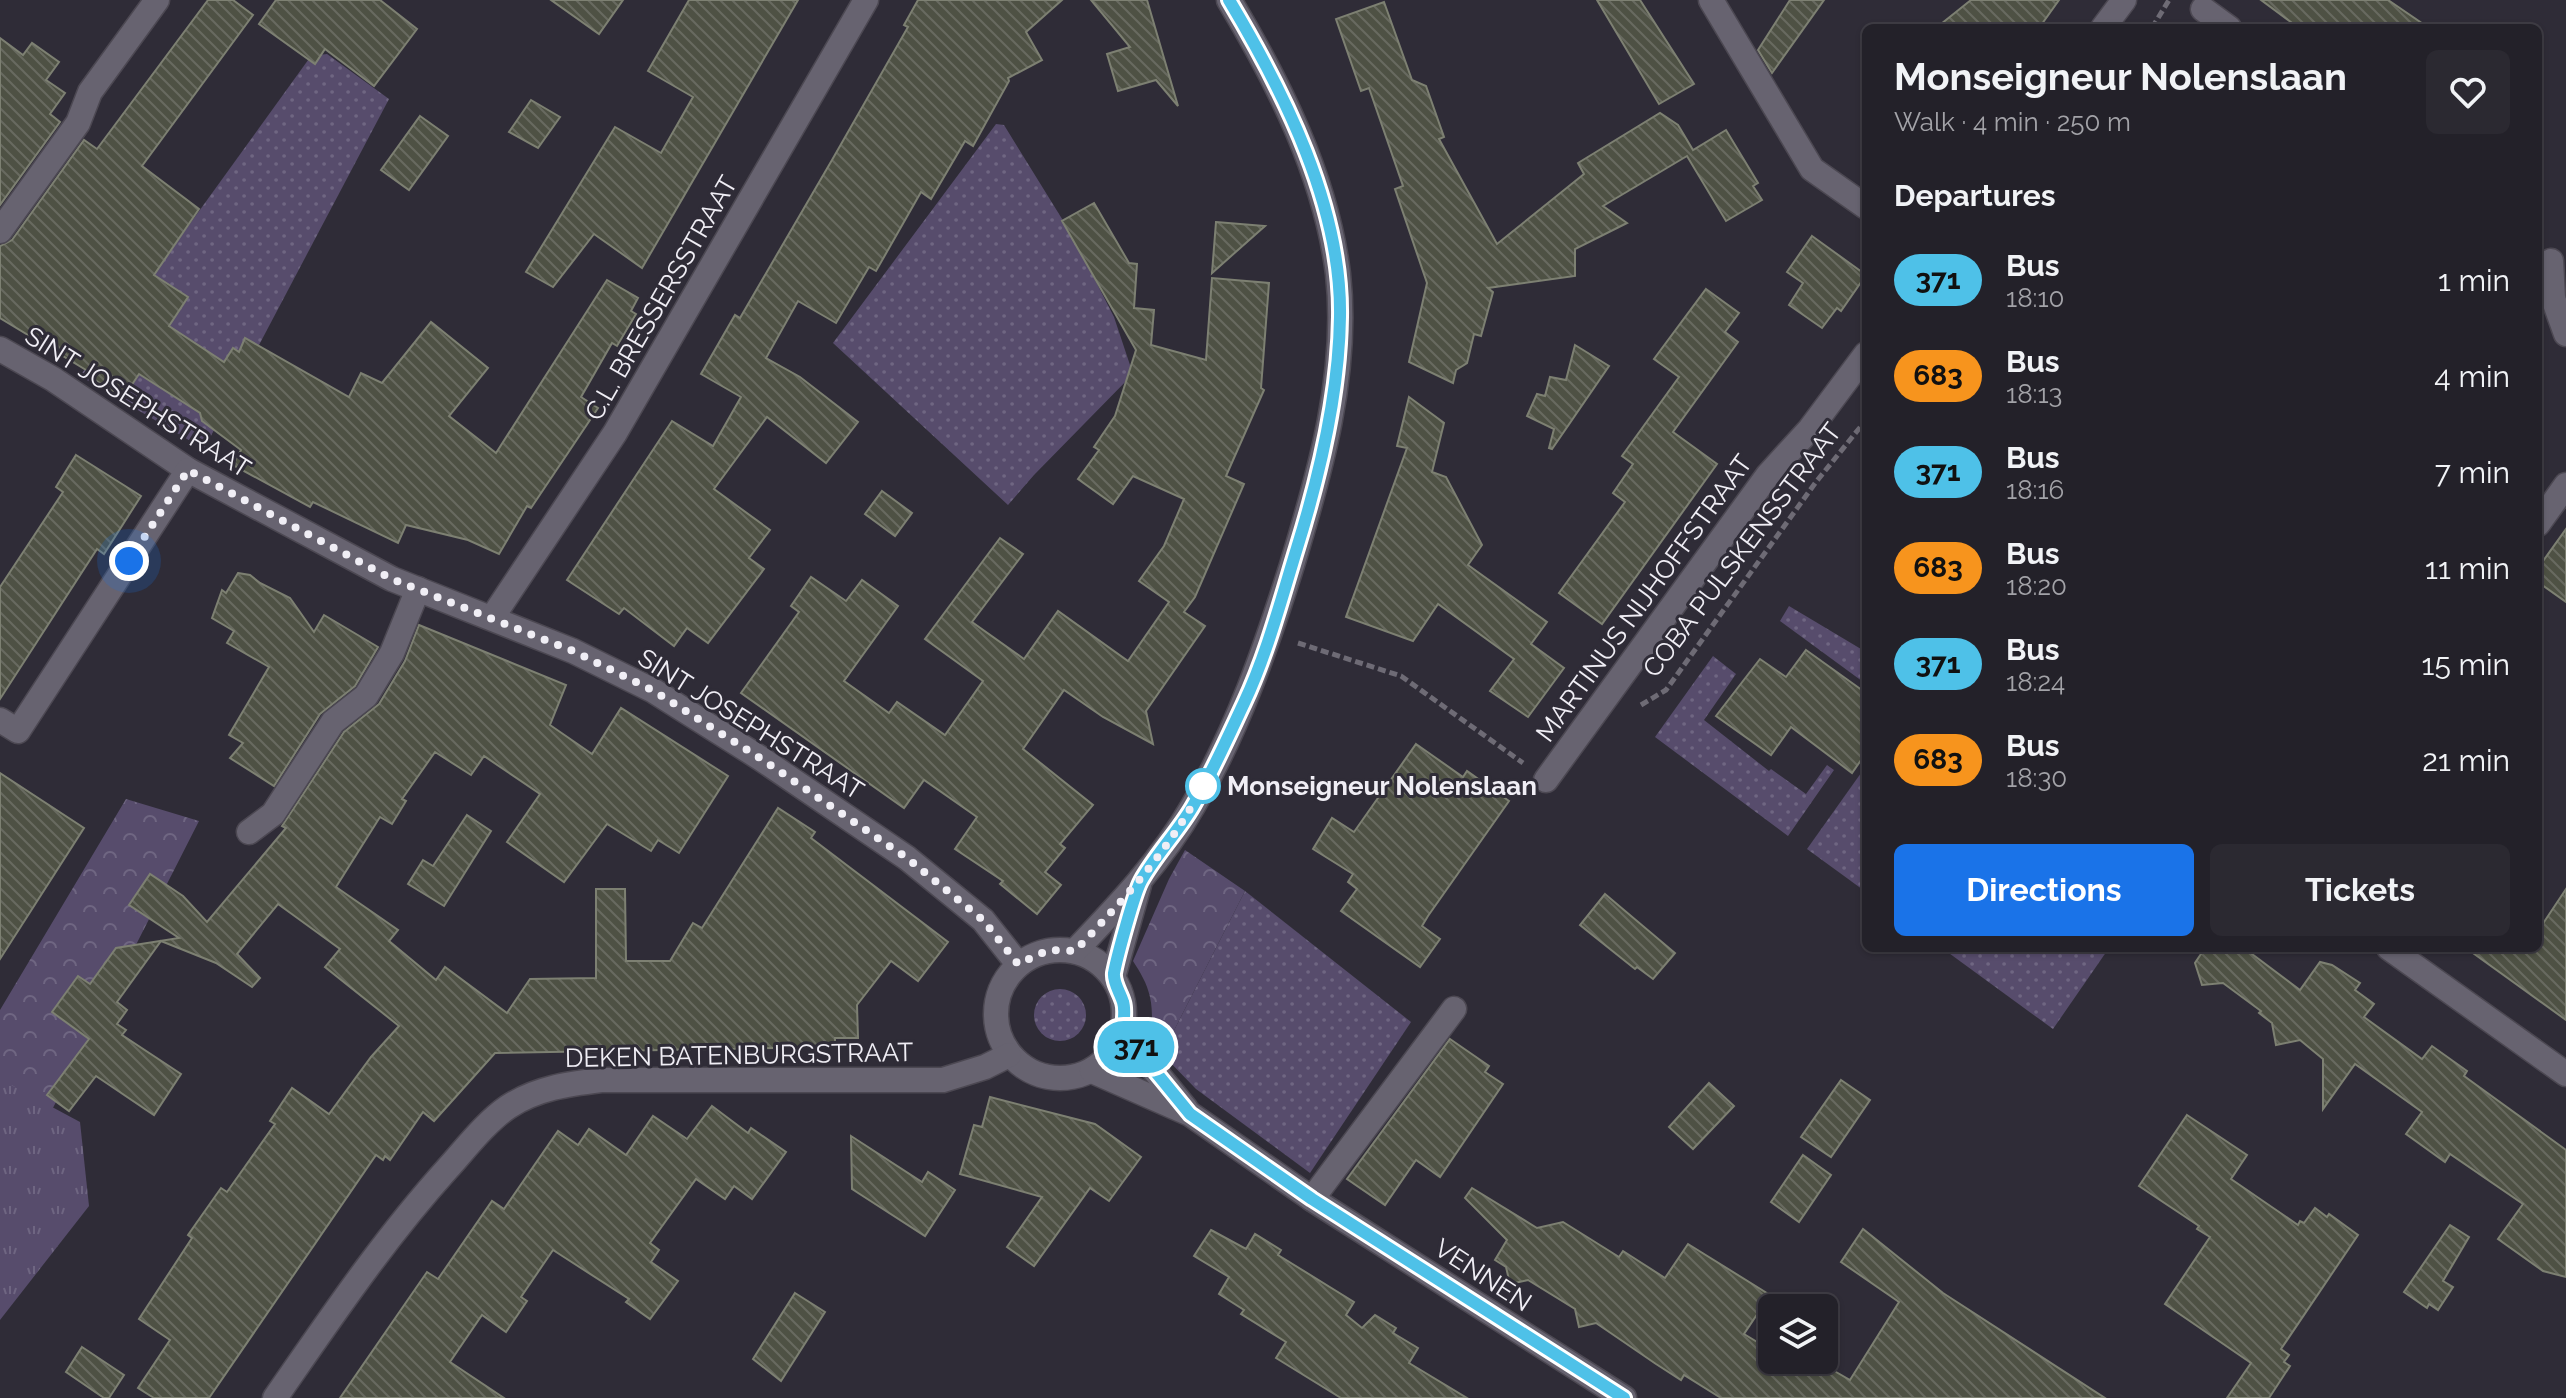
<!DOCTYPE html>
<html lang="en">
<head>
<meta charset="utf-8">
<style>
  body { margin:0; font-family:Raleway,sans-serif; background:#2b2931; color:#f1f3f6; height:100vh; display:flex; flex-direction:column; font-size:30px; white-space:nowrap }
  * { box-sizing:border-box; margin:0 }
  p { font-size:26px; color:#a3a3a8 }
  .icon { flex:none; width:44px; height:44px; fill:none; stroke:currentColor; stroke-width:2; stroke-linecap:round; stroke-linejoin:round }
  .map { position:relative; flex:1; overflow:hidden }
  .details { position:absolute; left:1862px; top:24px; width:680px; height:928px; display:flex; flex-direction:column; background:#232129; border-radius:12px; box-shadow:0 2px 6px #0004,0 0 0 2px #403e46 }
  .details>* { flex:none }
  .badge { padding:0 16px; border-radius:26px; font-size:28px; line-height:52px }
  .tools { position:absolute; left:1758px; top:1294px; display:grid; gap:16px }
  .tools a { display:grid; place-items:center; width:80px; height:80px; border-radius:12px; background:#232129; box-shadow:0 2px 6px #0004,0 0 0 2px #403e46; font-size:40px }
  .you { position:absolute; width:40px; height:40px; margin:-20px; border:6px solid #fff; border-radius:50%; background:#1a73e8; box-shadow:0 0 0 12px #1a73e833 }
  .map>.badge { position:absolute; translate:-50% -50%; box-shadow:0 0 0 4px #fff }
  h2 { padding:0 32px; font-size:30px; line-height:72px }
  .round { display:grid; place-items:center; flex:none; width:84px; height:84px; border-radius:12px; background:#2b2931 }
  .headline { display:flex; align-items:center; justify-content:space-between; height:136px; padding:0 32px }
  h1 { font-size:38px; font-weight:700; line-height:60px }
  .button { display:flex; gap:16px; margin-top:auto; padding:16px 32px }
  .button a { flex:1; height:92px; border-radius:12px; background:#1a73e8; color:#fff; font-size:32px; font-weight:700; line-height:92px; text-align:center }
  .button a+a { background:#2b2931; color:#f1f3f6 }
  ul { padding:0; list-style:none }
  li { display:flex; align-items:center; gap:24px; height:96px; padding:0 32px }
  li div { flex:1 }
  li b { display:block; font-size:30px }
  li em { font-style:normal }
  li .badge { min-width:88px; font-weight:700; text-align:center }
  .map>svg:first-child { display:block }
  .grass { fill:url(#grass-dots) }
  .forest { fill:url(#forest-crowns) }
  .park { fill:url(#park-tufts) }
  .building { fill:url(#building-back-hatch); stroke:#7d8072; stroke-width:2 }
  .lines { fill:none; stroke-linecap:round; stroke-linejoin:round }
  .minor-casing { stroke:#4c4852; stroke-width:27 }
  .path { stroke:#6e6b75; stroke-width:5; stroke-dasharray:8 4; stroke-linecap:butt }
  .minor { stroke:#676370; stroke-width:24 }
  .line-casing { stroke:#fff; stroke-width:18 }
  .line { stroke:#4ec1e8; stroke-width:12 }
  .walk { stroke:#f0eef5; stroke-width:8; stroke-dasharray:0 14.4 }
  .stop-dot { fill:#fff; stroke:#4ec1e8; stroke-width:4 }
  .labels { text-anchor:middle; stroke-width:6; stroke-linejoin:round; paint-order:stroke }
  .street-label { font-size:26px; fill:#f0eef5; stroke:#2f2c37 }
  .stop-label { font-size:26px; font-weight:bold; fill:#f0eef5; stroke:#2f2c37; text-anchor:start }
</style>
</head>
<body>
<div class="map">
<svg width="2566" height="1398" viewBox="0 0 2566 1398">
  <defs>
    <pattern id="grass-dots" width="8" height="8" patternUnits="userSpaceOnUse" patternTransform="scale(2)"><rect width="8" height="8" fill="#574c6c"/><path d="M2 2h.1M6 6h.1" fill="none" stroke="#6f6682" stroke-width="1.8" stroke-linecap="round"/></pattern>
    <pattern id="forest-crowns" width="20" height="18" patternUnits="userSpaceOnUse" patternTransform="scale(2)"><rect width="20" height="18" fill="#574c6c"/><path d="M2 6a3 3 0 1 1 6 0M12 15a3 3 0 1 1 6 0" fill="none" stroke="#6f6682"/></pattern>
    <pattern id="park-tufts" width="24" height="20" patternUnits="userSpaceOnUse" patternTransform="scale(2)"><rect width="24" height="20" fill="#574c6c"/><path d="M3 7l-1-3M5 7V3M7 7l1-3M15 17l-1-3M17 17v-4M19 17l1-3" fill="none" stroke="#6f6682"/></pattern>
    <pattern id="building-back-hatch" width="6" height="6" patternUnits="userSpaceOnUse" patternTransform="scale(2)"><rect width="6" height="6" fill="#4e5144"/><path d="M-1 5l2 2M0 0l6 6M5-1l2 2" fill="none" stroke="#686a60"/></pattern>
  </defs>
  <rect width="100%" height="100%" fill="#2f2c37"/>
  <g class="grass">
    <path d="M 327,54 L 389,99 L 204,449 L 80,376 L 311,56 Z"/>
    <path d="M 996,124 L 1004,125 L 1072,235 L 1114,317 L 1133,374 L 1034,475 L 1008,505 L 833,343 Z"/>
    <path d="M 1789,606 L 1866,652 L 1866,684 L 1780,621 Z"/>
    <path d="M 1713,656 L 1736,674 L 1704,720 L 1769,771 L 1771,769 L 1806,794 L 1827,765 L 1834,770 L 1788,836 L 1655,737 Z"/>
    <path d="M 1866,766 L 1866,892 L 1807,849 Z"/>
    <path d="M 1245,891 L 1411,1022 L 1310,1173 L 1196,1089 L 1162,1054 Z"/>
    <path d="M 1942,948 L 2109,948 L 2053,1029 Z"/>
    <circle cx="1060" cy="1015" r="26"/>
  </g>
  <g class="forest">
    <path d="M 126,799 L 199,821 L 29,1155 L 0,1311 L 0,1010 Z"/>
    <path d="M 1185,850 L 1245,891 L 1162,1054 C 1147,1032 1155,1020 1150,997 C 1147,983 1140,972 1133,961 L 1169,879 Z"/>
  </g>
  <path class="park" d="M 0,1079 L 80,1122 L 89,1206 L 0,1320 Z"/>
  <g class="building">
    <path d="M 208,0 L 233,0 L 253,15 L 142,166 L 199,209 L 154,275 L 188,297 L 169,326 L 224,362 L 233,348 L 239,352 L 245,338 L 349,397 L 361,373 L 382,383 L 431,322 L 488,368 L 449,416 L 496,453 L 607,280 L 638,298 L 631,311 L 636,314 L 617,346 L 612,343 L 581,397 L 598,408 L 531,508 L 527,506 L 499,554 L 468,540 L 406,525 L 398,543 L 313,502 L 310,507 L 233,465 L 241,450 L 202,421 L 200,413 L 139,374 L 123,398 L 89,376 L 91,373 L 0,318 L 0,246 L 12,240 L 84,140 L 97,149 Z"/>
    <path d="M 276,0 L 380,0 L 417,29 L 374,86 L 325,49 L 315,64 L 259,24 Z"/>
    <path d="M 551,0 L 623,0 L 599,34 Z"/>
    <path d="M 689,0 L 798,0 L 642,268 L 594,234 L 553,287 L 526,272 L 615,127 L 661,153 L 693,97 L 648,71 Z"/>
    <path d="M 918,0 L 1062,0 L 1026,32 L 1042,60 L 1008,78 L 1009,81 L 973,146 L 965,141 L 931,199 L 921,192 L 876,271 L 869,267 L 836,323 L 798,301 L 766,358 L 800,377 L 858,422 L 826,463 L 767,417 L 714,489 L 770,530 L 749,558 L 764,569 L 708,643 L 687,628 L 674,646 L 624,608 L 619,614 L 567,580 L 672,421 L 713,446 L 741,397 L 701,374 L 735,315 L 740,318 L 832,160 L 908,27 L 904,25 Z"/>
    <path d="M 1091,0 L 1147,0 L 1178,106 L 1156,80 L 1118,91 L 1107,54 L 1130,47 Z"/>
    <path d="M 1597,0 L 1640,0 L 1694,84 L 1659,104 Z"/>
    <path d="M 1790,0 L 1824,0 L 1772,73 L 1758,50 Z"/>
    <path d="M 1971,0 L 2059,0 L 2039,28 L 1936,28 Z"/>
    <path d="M 2261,0 L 2388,0 L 2429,28 L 2299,28 Z"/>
    <path d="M 1384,2 L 1412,80 L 1426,86 L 1444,137 L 1439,139 L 1497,244 L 1584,174 L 1578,163 L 1660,113 L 1678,125 L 1693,150 L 1726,130 L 1758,183 L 1753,186 L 1762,200 L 1726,221 L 1687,156 L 1603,206 L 1627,223 L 1575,249 L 1575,276 L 1488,288 L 1493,292 L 1481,336 L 1474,334 L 1467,363 L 1456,370 L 1453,383 L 1409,362 L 1427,283 L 1395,189 L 1403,186 L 1369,88 L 1361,91 L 1336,19 Z"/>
    <path d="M 0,38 L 23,55 L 32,43 L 59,62 L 46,80 L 65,93 L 50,114 L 60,122 L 0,205 Z"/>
    <path d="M 531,100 L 560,117 L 538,148 L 509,132 Z"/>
    <path d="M 420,116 L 448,136 L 409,190 L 381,170 Z"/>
    <path d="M 1094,203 L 1129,263 L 1137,264 L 1134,308 L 1154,310 L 1151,345 L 1206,360 L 1212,278 L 1269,283 L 1261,388 L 1264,390 L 1226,476 L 1244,484 L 1195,597 L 1184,612 L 1205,626 L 1146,711 L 1153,744 L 1103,717 L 1064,690 L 1023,749 L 1093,805 L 1060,844 L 1065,848 L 1045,872 L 1061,885 L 1037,914 L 1000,884 L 1003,881 L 955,849 L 977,817 L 924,780 L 904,808 L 741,693 L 799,612 L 791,606 L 811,577 L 846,601 L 862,580 L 898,606 L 844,681 L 889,713 L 897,702 L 945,735 L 983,681 L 925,639 L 1000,538 L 1023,554 L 972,622 L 1024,659 L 1058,611 L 1128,661 L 1169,602 L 1139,581 L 1164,546 L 1184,499 L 1133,476 L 1113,504 L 1078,479 L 1099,450 L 1094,447 L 1115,416 L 1136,350 L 1062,221 Z"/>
    <path d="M 1216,222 L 1265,226 L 1212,273 Z"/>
    <path d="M 1812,236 L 1866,275 L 1841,311 L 1837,308 L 1822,328 L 1789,305 L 1803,283 L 1787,272 Z"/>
    <path d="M 1706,289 L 1739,313 L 1725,332 L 1738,342 L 1673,432 L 1717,464 L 1602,624 L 1559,593 L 1625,502 L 1613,493 L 1633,464 L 1622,456 L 1679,377 L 1654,359 Z"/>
    <path d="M 1575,345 L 1609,366 L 1552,449 L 1549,448 L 1554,429 L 1527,416 L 1537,394 L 1545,396 L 1550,377 L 1566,380 Z"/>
    <path d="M 1409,397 L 1444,423 L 1432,472 L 1446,477 L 1482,545 L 1468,565 L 1547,622 L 1531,644 L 1564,668 L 1528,717 L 1490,691 L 1514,659 L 1438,604 L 1413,641 L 1346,617 L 1407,448 L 1397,446 Z"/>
    <path d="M 76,455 L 141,496 L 104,554 L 97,549 L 0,699 L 0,587 L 63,492 L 56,487 Z"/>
    <path d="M 882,491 L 912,513 L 895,536 L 865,514 Z"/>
    <path d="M 2566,529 L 2566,602 L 2538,582 L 2538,568 Z"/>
    <path d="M 238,573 L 250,575 L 260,583 L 290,598 L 314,632 L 324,615 L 378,647 L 355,686 L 320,714 L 274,786 L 230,758 L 243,743 L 229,735 L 269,667 L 227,643 L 234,631 L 212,618 L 222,590 L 226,593 Z"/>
    <path d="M 419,625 L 566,685 L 550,725 L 592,754 L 621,708 L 728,776 L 679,853 L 658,840 L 651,851 L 607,824 L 564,882 L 507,842 L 540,794 L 484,756 L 471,775 L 435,752 L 402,799 L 406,801 L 392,824 L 380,817 L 336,887 L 398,930 L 389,941 L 436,980 L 445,967 L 507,1013 L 530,979 L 596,978 L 596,889 L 625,889 L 626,961 L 670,961 L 693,923 L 702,928 L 778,808 L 815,832 L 811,838 L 948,942 L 918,981 L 891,961 L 857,1005 L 858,1038 L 835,1038 L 835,1047 L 495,1053 L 434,1121 L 423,1112 L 390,1160 L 385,1156 L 383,1160 L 376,1155 L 209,1398 L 154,1398 L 138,1388 L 170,1340 L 139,1319 L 192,1238 L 188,1235 L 221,1188 L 227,1192 L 275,1124 L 270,1121 L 292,1088 L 329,1114 L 371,1057 L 399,1026 L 325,967 L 340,949 L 278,904 L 237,954 L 260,978 L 252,987 L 216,963 L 161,941 L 117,1002 L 127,1010 L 117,1024 L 126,1030 L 122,1035 L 181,1074 L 154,1115 L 96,1076 L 69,1111 L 47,1095 L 89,1039 L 52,1012 L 78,976 L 90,984 L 116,948 L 179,938 L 129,905 L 150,874 L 183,896 L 207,922 L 286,828 L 282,826 L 344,732 L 379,704 L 405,661 Z"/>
    <path d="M 1806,650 L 1866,693 L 1866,753 L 1852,773 L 1791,727 L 1771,755 L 1716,716 L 1760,659 L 1786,677 Z"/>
    <path d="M 1416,744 L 1463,777 L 1467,771 L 1509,801 L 1428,916 L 1422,926 L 1440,939 L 1420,967 L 1341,911 L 1357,889 L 1348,882 L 1353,874 L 1313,849 L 1332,818 L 1354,832 Z"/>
    <path d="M 0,773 L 84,828 L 0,959 Z"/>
    <path d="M 467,815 L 491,831 L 444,906 L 408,884 L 423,860 L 433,866 Z"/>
    <path d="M 2566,889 L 2566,1020 L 2466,948 L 2538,948 L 2538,931 Z"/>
    <path d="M 1605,894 L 1675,953 L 1653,979 L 1637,967 L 1635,969 L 1580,925 Z"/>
    <path d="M 2205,948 L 2244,948 L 2300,990 L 2320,962 L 2332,965 L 2360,983 L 2355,990 L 2374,1004 L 2364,1017 L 2422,1059 L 2432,1046 L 2467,1071 L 2464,1076 L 2566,1150 L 2566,1277 L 2543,1271 L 2498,1239 L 2523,1204 L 2450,1154 L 2445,1162 L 2406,1134 L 2422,1112 L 2355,1064 L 2323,1109 L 2323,1059 L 2300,1040 L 2276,1045 L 2272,1023 L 2259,1013 L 2261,1011 L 2223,983 L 2202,985 L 2195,963 Z"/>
    <path d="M 1450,1039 L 1489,1066 L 1485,1072 L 1503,1084 L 1440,1177 L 1416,1160 L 1385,1205 L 1347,1179 Z"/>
    <path d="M 1841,1080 L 1870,1100 L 1831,1157 L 1801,1137 Z"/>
    <path d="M 1709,1083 L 1734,1106 L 1693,1149 L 1669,1127 Z"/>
    <path d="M 990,1097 L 1095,1124 L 1141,1157 L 1109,1201 L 1090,1188 L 1034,1266 L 1007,1247 L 1042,1197 L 960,1174 L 974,1125 L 982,1127 Z"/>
    <path d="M 712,1106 L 748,1133 L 751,1128 L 786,1152 L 752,1199 L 734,1186 L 725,1199 L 696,1179 L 650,1243 L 659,1250 L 651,1262 L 678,1281 L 650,1319 L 626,1302 L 629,1299 L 553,1250 L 521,1297 L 527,1301 L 506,1332 L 482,1315 L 450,1362 L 504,1398 L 340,1398 L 427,1272 L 438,1279 L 492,1201 L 504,1209 L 558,1131 L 578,1145 L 589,1129 L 626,1155 L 653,1116 L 687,1139 Z"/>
    <path d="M 2187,1115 L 2247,1155 L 2231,1179 L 2298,1225 L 2300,1221 L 2304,1223 L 2315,1208 L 2327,1217 L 2329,1214 L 2358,1235 L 2281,1349 L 2289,1355 L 2284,1362 L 2290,1366 L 2269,1398 L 2227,1398 L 2251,1363 L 2165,1304 L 2210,1237 L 2197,1229 L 2199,1226 L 2139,1186 Z"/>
    <path d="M 851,1136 L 922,1182 L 928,1172 L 955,1190 L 925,1236 L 852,1189 Z"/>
    <path d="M 1803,1155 L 1831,1175 L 1799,1222 L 1771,1202 Z"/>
    <path d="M 1472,1188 L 1537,1228 L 1563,1222 L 1619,1257 L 1623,1251 L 1665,1278 L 1688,1244 L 1770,1295 L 1744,1334 L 1772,1351 L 1772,1360 L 1815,1360 L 1850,1380 L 1899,1302 L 1841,1262 L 1863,1229 L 1943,1293 L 2105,1398 L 1721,1398 L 1684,1375 L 1681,1380 L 1656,1364 L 1596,1323 L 1579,1327 L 1575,1309 L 1528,1280 L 1510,1284 L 1506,1267 L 1495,1260 L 1507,1240 L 1465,1198 Z"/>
    <path d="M 2450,1225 L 2469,1237 L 2443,1281 L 2453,1287 L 2438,1310 L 2429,1304 L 2427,1308 L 2404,1292 Z"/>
    <path d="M 1211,1230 L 1246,1249 L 1255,1234 L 1281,1250 L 1278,1255 L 1354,1302 L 1346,1315 L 1362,1328 L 1375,1315 L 1396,1328 L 1393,1333 L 1418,1348 L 1409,1363 L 1467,1398 L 1341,1398 L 1276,1358 L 1286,1342 L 1241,1314 L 1244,1310 L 1219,1294 L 1229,1277 L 1194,1256 Z"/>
    <path d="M 795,1293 L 825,1312 L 781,1381 L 753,1359 Z"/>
    <path d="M 82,1347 L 124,1375 L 109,1398 L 104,1398 L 66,1372 Z"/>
  </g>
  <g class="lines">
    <g class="minor-casing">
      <g id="minor">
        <path d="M 1711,0 L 1812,169 L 1866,207"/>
        <path d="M 2203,9 L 2229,28"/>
        <path d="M 2103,28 L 2124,0"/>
        <path d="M 0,231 L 78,123 L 90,92 L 157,0"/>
        <path d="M 2551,261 L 2553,298 L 2566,334"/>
        <path d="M 0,349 L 53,379 L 188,470 L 392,579 L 573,651 L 654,691 L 760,758 L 907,858 L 983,920 L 1018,964"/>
        <path d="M 2538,524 L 2566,485"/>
        <path d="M 492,618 L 615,433 L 866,0"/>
        <path d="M 0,720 L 18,731 L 188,470"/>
        <path d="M 1546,780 L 1768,475 L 1810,429 L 1866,354"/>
        <path d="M 249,832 L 273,814 L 333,722 L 366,696 L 392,653 L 418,589"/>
        <path d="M 2389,948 L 2566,1074"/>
        <circle cx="1060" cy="1014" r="64"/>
        <path d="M 1075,951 C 1118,906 1162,860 1193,806 C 1237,731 1266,648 1292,565 C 1320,473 1349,372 1338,274 C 1326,177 1279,83 1229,0"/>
        <path d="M 1113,977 L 1139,885"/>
        <path d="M 1123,1032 L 1186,1109"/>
        <path d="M 1092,1071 L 1190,1114 L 1312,1199 L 1624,1398"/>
        <path d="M 1312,1199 L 1454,1009"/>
        <path d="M 275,1398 C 330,1319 383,1240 448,1168 C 466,1148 486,1122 508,1107 C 537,1088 568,1084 601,1080 L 943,1080 L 985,1067 L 1009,1055"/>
      </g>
    </g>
    <g class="path">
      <path d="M 2152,28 L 2169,0"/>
      <path d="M 1298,643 L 1401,676 L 1523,763"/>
      <path d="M 1641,705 L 1666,690 L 1816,482 L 1866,420"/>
    </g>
    <use href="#minor" class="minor"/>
  </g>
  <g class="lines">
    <g class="line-casing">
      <path id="line" d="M 1229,0 C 1284,92 1342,207 1340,317 C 1339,395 1320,474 1297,548 C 1281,600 1267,654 1244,703 C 1228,737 1212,773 1193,806 C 1178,832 1156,854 1141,881 C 1134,894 1117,957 1114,973 C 1113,983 1120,992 1123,1002 C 1126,1011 1123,1022 1123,1032 L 1190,1114 L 1312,1199 L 1624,1398"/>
    </g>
    <use href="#line" class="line"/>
    <path class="walk" d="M 129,561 L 188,470 L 392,579 L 573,651 L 654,691 L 760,758 L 907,858 L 983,920 L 1018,964 L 1049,950 L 1075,951 C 1126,897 1173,847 1206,779 L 1203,786"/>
  </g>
  <circle class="stop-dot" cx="1203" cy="786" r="16"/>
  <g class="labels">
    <g class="street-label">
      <text transform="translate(661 298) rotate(-60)" y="9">C.L. BRESSERSSTRAAT</text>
      <text transform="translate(138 402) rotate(32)" y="9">SINT JOSEPHSTRAAT</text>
      <text transform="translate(1742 550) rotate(-53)" y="9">COBA PULSKENSSTRAAT</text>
      <text transform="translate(1644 598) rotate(-54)" y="9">MARTINUS NIJHOFFSTRAAT</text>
      <text transform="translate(751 724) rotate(32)" y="9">SINT JOSEPHSTRAAT</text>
      <text transform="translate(739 1055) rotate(-1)" y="9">DEKEN BATENBURGSTRAAT</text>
      <text transform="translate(1483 1275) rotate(33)" y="9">VENNEN</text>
    </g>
    <g class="stop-label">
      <text x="1227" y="795">Monseigneur Nolenslaan</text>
    </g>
  </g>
</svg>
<div class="tools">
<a><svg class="icon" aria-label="layers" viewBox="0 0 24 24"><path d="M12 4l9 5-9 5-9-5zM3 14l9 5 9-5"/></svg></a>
</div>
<div class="you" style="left:129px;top:561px"></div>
<b class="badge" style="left:1136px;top:1047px;background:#4ec1e8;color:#111">371</b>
<section class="details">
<div class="headline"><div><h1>Monseigneur Nolenslaan</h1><p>Walk · 4 min · 250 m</p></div><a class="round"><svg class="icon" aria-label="heart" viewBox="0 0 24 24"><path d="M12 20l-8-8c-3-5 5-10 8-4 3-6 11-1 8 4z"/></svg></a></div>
<h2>Departures</h2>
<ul>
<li><span class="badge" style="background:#4ec1e8;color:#111">371</span><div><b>Bus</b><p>18:10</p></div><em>1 min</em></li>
<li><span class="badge" style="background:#f7941d;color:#111">683</span><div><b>Bus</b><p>18:13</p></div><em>4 min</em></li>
<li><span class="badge" style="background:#4ec1e8;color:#111">371</span><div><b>Bus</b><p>18:16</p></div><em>7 min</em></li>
<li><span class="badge" style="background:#f7941d;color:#111">683</span><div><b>Bus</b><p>18:20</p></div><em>11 min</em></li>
<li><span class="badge" style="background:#4ec1e8;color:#111">371</span><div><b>Bus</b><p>18:24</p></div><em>15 min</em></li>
<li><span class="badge" style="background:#f7941d;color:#111">683</span><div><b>Bus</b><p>18:30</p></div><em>21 min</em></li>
</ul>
<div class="button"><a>Directions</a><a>Tickets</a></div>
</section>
</div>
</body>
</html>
